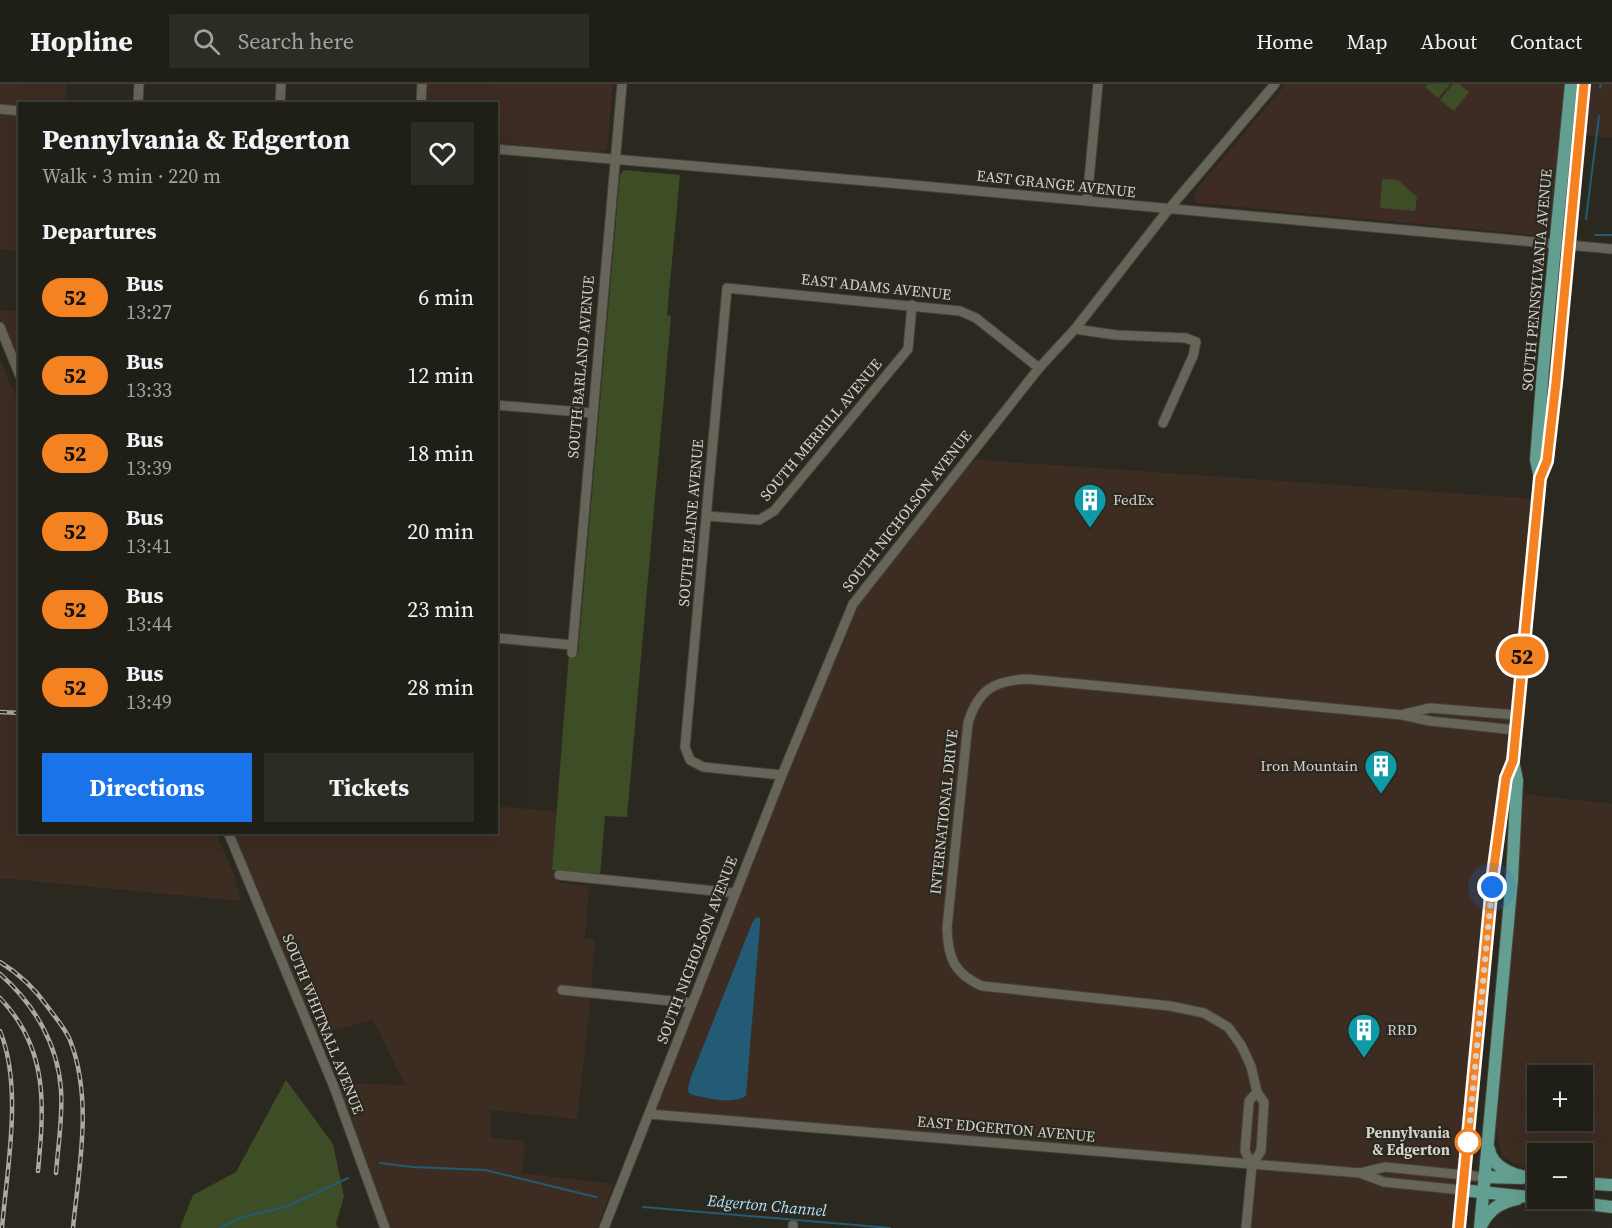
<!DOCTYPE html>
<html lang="en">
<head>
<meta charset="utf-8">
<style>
  body { margin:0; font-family:"Source Serif 4",serif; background:#2d2c24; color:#f1f3f6; height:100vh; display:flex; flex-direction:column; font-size:22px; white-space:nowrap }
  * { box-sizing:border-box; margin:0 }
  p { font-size:20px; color:#a2a2a1 }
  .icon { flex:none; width:33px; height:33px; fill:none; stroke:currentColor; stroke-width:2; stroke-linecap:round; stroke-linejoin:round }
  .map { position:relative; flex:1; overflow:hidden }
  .side { position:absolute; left:18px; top:18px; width:480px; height:732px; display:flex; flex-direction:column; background:#201f17; border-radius:0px; box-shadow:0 6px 24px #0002,0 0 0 2px #3d3d36 }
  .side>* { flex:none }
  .badge { padding:0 12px; border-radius:20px; font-size:21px; line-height:39px }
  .fabs { position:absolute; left:1527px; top:981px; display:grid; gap:12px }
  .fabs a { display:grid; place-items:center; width:66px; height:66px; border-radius:0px; background:#201f17; box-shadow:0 6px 24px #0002,0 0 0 2px #3d3d36; font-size:30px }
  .you { position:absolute; width:30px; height:30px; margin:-15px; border:4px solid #fff; border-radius:50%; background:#1a73e8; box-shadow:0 0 0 9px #1a73e833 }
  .map>.badge { position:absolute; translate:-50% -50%; box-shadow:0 0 0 3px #fff }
  h2 { padding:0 24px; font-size:22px; line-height:54px }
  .round { display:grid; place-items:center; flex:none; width:63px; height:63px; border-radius:0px; background:#2d2c24 }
  .summary { display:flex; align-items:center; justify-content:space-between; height:102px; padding:0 24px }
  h1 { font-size:28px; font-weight:700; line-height:45px }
  .button { display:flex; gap:12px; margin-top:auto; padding:12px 24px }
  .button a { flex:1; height:69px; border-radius:0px; background:#1a73e8; color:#fff; font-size:24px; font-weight:700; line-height:69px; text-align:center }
  .button a+a { background:#2d2c24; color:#f1f3f6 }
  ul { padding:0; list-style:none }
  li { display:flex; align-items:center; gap:18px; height:78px; padding:0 24px }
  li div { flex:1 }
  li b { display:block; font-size:22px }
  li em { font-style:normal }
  li .badge { min-width:66px; font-weight:700; text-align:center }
  header { display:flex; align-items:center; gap:36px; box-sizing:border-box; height:84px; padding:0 30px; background:#201f17; border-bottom:2px solid #3d3d36 }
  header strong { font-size:28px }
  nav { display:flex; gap:33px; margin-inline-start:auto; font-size:21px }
  .search { width:420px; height:54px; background:#2d2c24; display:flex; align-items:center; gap:15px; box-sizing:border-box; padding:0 21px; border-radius:0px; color:#a2a2a1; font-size:22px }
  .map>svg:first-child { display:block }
  .industrial { fill:#3d2c22; fill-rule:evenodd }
  .education { fill:#3e2b24 }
  .green { fill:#3d4d26 }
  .water { fill:#235b77 }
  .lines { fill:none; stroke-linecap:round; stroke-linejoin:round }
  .stream { stroke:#235b77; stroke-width:2 }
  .minor-casing { stroke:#46433b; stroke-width:11 }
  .major-casing { stroke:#46433b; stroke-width:14 }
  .minor { stroke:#676459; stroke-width:9 }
  .major { stroke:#639f90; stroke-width:12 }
  .rail-casing { stroke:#aba9a2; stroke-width:4.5 }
  .rail { stroke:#2b291f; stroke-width:2; stroke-dasharray:7; stroke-linecap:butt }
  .line-casing { stroke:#fff; stroke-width:14 }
  .line { stroke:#f58220; stroke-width:9 }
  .walk { stroke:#d3d1cb; stroke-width:6; stroke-dasharray:0 10.8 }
  .stop-dot { fill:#fff; stroke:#f58220; stroke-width:3 }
  .labels { text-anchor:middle; stroke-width:4.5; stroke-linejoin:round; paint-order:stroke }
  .street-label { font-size:15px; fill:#d3d1cb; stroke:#2b291f }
  .poi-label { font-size:15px; fill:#d3d1cb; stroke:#2b291f; text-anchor:start }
  .stop-label { font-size:15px; font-weight:bold; fill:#d3d1cb; stroke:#2b291f; text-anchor:end }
  .water-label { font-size:16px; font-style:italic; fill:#b1e1fb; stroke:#2b291f }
</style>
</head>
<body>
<header>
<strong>Hopline</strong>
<div class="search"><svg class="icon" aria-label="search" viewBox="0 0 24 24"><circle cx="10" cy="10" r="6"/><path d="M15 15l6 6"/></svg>Search here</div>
<nav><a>Home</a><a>Map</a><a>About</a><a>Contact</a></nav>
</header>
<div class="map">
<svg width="1612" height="1144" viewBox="0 0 1612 1144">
  <rect width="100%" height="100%" fill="#2b291f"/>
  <g class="industrial">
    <path d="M 0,0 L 67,0 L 65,19 L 20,20 L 19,167 L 0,165 Z"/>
    <path d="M 1583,0 L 1612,0 L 1612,54 L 1580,51 Z"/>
    <path d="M 0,226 L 19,227 L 19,281 L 0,234 Z"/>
    <path d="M 0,275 L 20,321 L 20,748 L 216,749 L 233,789 L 241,817 L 0,794 Z"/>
    <path d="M 967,375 L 1538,415 L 1506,694 L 1459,1144 L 1246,1144 L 1252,1082 L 649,1030 L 853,520 Z"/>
    <path d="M 1524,710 L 1612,720 L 1612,1095 L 1583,1091 L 1582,1070 L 1538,1070 L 1537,1085 L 1521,1083 L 1502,1072 L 1495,1038 ZM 1538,992 L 1582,992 L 1582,1036 L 1538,1036 Z"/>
    <path d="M 497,722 L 556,728 L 552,786 L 560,787 L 559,799 L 589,802 L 585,854 L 595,855 L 589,931 L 577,1035 L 490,1026 L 490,1054 L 525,1057 L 522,1089 L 613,1100 L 597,1144 L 390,1144 L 338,999 L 405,1001 L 373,936 L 318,950 L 234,749 L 496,748 Z"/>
  </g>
  <g class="education">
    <path d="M 427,0 L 613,0 L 607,64 L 604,67 L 597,68 L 497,59 L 496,20 L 425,20 Z"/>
    <path d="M 1286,0 L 1567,0 L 1550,141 L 1541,151 L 1536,151 L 1197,119 L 1194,111 L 1196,106 Z"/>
  </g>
  <g class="green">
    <path d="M 1427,0 L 1450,0 L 1438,14 L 1425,3 Z"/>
    <path d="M 1453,0 L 1459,0 L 1469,8 L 1454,27 L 1440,16 Z"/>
    <path d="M 624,86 L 680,91 L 667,231 L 671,232 L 627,733 L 605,732 L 600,791 L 552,786 L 569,569 L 578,569 L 620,91 Z"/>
    <path d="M 1382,95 L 1398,96 L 1417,113 L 1415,127 L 1380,124 Z"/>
    <path d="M 286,996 L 333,1060 L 344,1112 L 336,1140 L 338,1144 L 180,1144 L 193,1111 L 236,1088 Z"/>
  </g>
  <path class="water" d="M 757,833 L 760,834 L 760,840 L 746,1012 C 731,1021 709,1014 693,1011 L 689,1009 L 688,1004 L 691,993 L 753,837 Z"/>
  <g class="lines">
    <g class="stream">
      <path d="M 1600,4 L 1601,0"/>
      <path d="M 1586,135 L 1599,32"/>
      <path d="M 1595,151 L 1612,151"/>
      <path d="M 380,1079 L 413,1083 L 485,1086 L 596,1113"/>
      <path d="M 643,1123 L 890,1144"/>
      <path d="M 220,1144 L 242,1133 L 286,1123 L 348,1094"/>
    </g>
    <g class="minor-casing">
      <g id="minor">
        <path d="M 138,20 L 139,0"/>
        <path d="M 280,20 L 281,0"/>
        <path d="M 421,20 L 422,0"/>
        <path d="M 0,25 L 20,27"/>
        <path d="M 496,65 L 890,99 L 1612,165"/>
        <path d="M 1087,117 L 1098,0"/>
        <path d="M 0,243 L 20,292"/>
        <path d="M 1075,245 L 1116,251 L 1186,254 L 1196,258 L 1193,272 L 1163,339"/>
        <path d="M 496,321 L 592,329"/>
        <path d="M 707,432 L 759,436 L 774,427 L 908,265 L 912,221"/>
        <path d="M 496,554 L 572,561"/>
        <path d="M 572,569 L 622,0"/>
        <path d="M 1404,630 L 1430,624 L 1517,631"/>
        <path d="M 782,691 L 703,683 L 690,676 L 685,663 L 727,204 L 960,227 L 976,234 L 1039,284"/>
        <path d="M 228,748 L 334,1003 L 385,1144"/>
        <path d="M 559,791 L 735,809"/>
        <path d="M 562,906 L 692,919"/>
        <path d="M 649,1030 L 1360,1089 L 1384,1098 L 1462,1106"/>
        <path d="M 1252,1081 L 1245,1067 L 1249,1017 L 1257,1008"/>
        <path d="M 1360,1089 L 1385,1083 L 1484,1093"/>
        <path d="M 604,1144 L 782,691 L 853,520 L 1039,284 L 1075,245 L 1168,126 L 1275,0"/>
        <path d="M 793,1144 L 793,1141"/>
        <path d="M 1246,1144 L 1252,1081 L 1261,1067 L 1264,1018 L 1257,1008 L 1251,982 L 1241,961 L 1228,943 L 1204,929 L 1170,922 L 982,902 C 953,889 948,873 947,844 L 968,639 C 978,606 994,596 1028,595 L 1402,631 L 1430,637 L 1516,646"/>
      </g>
    </g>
    <g class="major-casing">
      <g id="major">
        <path d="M 1540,394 L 1547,377 L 1556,299 L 1584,0"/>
        <path d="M 1489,1065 C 1492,1086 1519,1093 1538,1095"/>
        <path d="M 1484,1093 L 1522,1094"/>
        <path d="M 1582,1099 L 1612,1101"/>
        <path d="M 1462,1106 L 1538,1114"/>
        <path d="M 1541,1114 L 1612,1123"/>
        <path d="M 1482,1140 C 1489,1125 1501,1118 1517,1115"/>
        <path d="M 1459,1144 L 1493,790 L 1506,694 L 1513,677"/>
        <path d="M 1480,1144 L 1512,795 L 1517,696 L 1513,677 L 1540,394 L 1536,376 L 1543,286 L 1571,0"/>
      </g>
    </g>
    <use href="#minor" class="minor"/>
    <use href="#major" class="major"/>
    <g class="rail-casing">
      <g id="rail">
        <path d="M 0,628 L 20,629"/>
        <path d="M 0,878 C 18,889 35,905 47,922 C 55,933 65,944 70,956 C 93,1015 79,1083 73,1144"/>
        <path d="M 0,890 C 34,920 58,960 61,1006 C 63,1033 58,1062 56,1089"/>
        <path d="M 0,914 C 49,965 44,1022 38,1087"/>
        <path d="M 0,947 C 23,1003 7,1084 2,1144"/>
      </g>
    </g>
    <use href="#rail" class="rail"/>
  </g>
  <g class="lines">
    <g class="line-casing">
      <path id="line" d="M 1459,1144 L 1493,790 L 1506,694 L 1513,677 L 1540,394 L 1547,377 L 1556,299 L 1584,0"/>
    </g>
    <use href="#line" class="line"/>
    <path class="walk" d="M 1468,1058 L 1492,803"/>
  </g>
  <defs>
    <g id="building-pin" transform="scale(1.725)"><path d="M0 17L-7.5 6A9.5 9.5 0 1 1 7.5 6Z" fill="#0f9aa8" stroke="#2b291f"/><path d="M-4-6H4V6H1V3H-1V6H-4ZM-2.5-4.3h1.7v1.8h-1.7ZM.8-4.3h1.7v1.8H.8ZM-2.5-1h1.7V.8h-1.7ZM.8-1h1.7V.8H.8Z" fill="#fff"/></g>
  </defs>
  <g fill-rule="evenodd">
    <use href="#building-pin" x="1090" y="416"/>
    <use href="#building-pin" x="1381" y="682"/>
    <use href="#building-pin" x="1364" y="946"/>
  </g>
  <circle class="stop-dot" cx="1468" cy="1058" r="12"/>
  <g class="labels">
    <g class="street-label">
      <text transform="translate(1056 100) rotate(6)" y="5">EAST GRANGE AVENUE</text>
      <text transform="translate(1537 196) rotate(-85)" y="5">SOUTH PENNSYLVANIA AVENUE</text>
      <text transform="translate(876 203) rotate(6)" y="5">EAST ADAMS AVENUE</text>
      <text transform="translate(581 283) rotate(-85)" y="5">SOUTH BARLAND AVENUE</text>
      <text transform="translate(821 346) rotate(-50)" y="5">SOUTH MERRILL AVENUE</text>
      <text transform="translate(907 427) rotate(-52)" y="5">SOUTH NICHOLSON AVENUE</text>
      <text transform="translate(691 439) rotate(-85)" y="5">SOUTH ELAINE AVENUE</text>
      <text transform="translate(944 728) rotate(-84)" y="5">INTERNATIONAL DRIVE</text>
      <text transform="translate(697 866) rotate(-69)" y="5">SOUTH NICHOLSON AVENUE</text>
      <text transform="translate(323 940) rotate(68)" y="5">SOUTH WHITNALL AVENUE</text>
      <text transform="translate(1006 1045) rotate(5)" y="5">EAST EDGERTON AVENUE</text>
    </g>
    <g class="poi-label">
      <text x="1113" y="421">FedEx</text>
      <text x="1358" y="687" text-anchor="end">Iron Mountain</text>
      <text x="1387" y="951">RRD</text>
    </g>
    <g class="stop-label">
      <text x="1450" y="1054">Pennylvania<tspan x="1450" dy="17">&amp; Edgerton</tspan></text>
    </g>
    <g class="water-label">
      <text transform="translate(767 1121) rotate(5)" y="6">Edgerton Channel</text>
    </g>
  </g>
</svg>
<div class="fabs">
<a>+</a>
<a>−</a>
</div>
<div class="you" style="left:1492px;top:803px"></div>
<b class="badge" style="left:1522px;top:572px;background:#f58220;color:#111">52</b>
<section class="side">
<div class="summary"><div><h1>Pennylvania &amp; Edgerton</h1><p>Walk · 3 min · 220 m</p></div><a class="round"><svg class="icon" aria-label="heart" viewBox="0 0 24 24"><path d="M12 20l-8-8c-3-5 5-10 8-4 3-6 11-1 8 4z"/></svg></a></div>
<h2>Departures</h2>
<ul>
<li><span class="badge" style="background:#f58220;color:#111">52</span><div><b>Bus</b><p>13:27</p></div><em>6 min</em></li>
<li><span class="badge" style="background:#f58220;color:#111">52</span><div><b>Bus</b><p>13:33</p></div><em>12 min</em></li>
<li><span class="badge" style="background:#f58220;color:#111">52</span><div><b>Bus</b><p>13:39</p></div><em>18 min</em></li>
<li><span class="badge" style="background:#f58220;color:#111">52</span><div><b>Bus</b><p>13:41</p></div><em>20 min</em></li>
<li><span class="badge" style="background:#f58220;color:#111">52</span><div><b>Bus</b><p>13:44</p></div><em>23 min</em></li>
<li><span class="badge" style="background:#f58220;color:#111">52</span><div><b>Bus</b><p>13:49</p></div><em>28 min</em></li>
</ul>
<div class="button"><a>Directions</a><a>Tickets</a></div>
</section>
</div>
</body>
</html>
